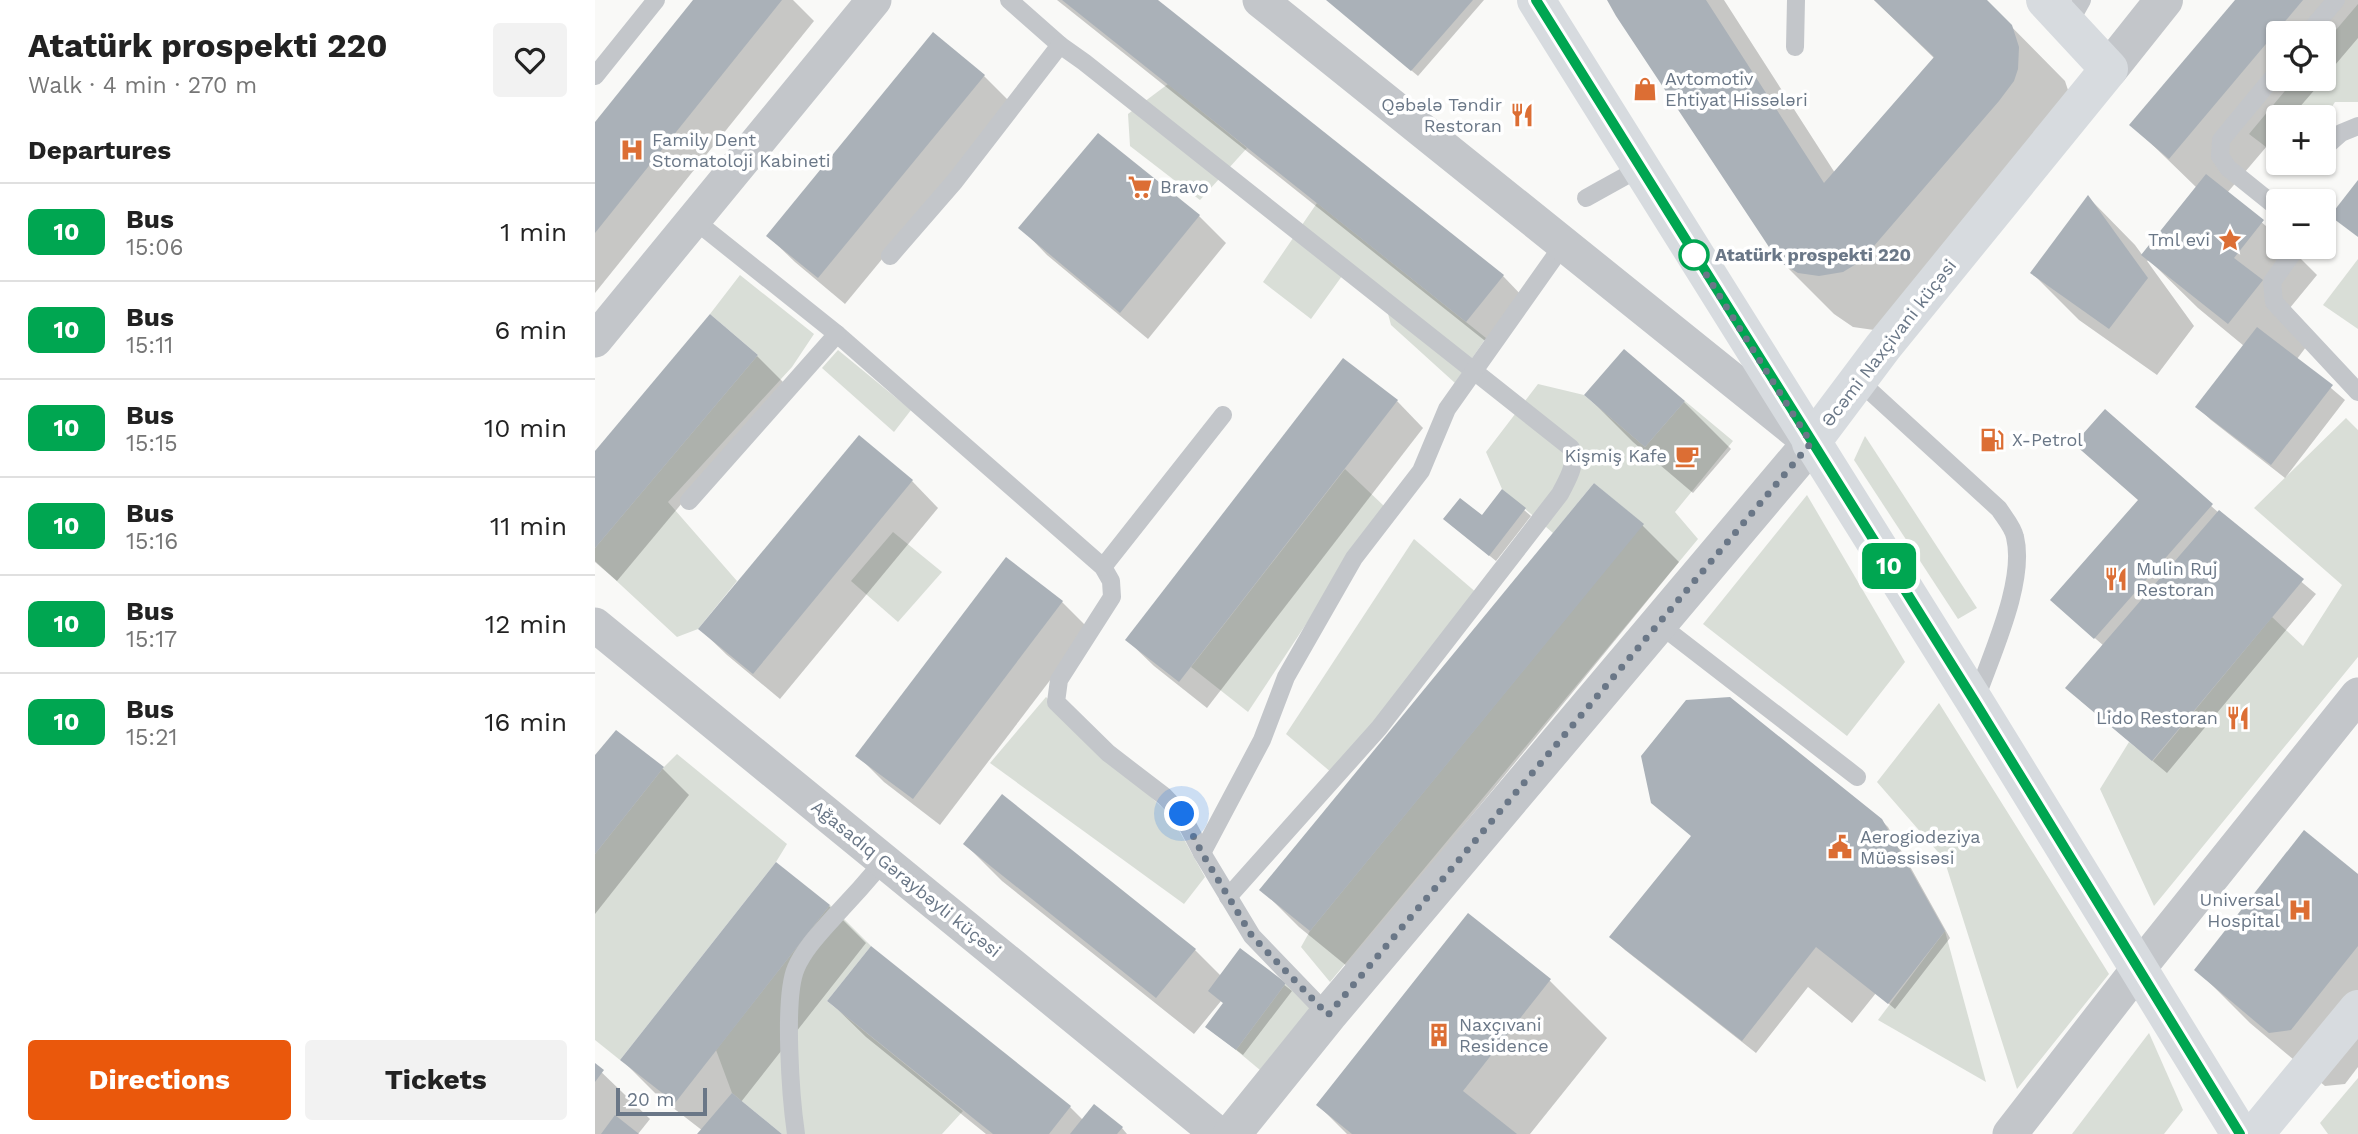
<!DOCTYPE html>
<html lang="en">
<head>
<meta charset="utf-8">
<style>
  body { margin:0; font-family:"Work Sans",sans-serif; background:#f2f2f2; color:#222; height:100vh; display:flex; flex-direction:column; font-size:26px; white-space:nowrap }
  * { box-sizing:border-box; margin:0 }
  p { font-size:23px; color:#767676 }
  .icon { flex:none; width:38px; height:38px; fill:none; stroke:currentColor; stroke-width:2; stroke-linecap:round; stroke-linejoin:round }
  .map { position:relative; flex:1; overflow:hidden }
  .panel { display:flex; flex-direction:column; background:#fff; width:595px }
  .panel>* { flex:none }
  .badge { padding:0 14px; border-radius:10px; font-size:24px; line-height:46px }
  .controls { position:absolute; left:1671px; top:21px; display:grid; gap:14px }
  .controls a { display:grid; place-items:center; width:70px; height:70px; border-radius:7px; background:#fff; box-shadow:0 2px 5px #0004; font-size:35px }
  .scale { position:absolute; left:21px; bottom:18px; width:91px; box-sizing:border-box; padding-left:7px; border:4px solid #6a7787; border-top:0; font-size:19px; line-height:24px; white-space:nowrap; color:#6a7787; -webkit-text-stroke:5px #fff; paint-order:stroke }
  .you { position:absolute; width:35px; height:35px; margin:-18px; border:5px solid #fff; border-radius:50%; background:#1a73e8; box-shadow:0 0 0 10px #1a73e833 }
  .map>.badge { position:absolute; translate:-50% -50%; box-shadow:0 0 0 4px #fff }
  h2 { padding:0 28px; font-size:26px; line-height:63px }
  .round { display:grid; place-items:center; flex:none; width:74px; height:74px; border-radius:7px; background:#f2f2f2 }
  .headline { display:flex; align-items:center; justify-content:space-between; height:119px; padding:0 28px }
  h1 { font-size:33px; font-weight:700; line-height:52px }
  .action { display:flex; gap:14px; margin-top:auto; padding:14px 28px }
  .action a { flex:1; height:80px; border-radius:7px; background:#ea580c; color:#fff; font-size:28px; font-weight:700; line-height:80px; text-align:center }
  .action a+a { background:#f2f2f2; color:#222 }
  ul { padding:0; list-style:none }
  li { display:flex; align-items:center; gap:21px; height:98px; padding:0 28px; border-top:2px solid #e0e0e0 }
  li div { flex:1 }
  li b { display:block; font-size:26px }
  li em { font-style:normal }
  li .badge { min-width:77px; font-weight:700; text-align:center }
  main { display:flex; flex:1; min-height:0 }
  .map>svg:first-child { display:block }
  .green { fill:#d9ded7 }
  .shadow { fill:#0003 }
  .building { fill:#aab1b8 }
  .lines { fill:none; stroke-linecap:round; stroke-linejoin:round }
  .service { stroke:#c3c6ca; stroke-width:18 }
  .minor { stroke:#c3c6ca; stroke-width:35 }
  .tertiary { stroke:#c3c6ca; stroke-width:38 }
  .secondary { stroke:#d7dbdf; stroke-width:38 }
  .line-casing { stroke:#fff; stroke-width:16 }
  .line { stroke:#00a651; stroke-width:10 }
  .walk { stroke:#6a7787; stroke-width:7; stroke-dasharray:0 12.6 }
  .stop-dot { fill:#fff; stroke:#00a651; stroke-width:3.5 }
  .labels { text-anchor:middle; stroke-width:7; stroke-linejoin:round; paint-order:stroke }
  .poi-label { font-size:18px; fill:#6a7787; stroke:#fff; text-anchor:start }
  .stop-label { font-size:18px; font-weight:bold; fill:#6a7787; stroke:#fff; text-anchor:start }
  .street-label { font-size:18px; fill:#6a7787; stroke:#fff }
</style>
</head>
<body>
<main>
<section class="panel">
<div class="headline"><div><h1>Atatürk prospekti 220</h1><p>Walk · 4 min · 270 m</p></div><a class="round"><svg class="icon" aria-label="heart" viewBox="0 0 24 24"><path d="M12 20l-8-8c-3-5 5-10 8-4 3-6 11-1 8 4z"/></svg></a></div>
<h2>Departures</h2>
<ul>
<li><span class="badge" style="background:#00a651;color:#fff">10</span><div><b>Bus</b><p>15:06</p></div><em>1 min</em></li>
<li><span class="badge" style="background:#00a651;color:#fff">10</span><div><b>Bus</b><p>15:11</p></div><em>6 min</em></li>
<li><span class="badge" style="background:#00a651;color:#fff">10</span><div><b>Bus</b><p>15:15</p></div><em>10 min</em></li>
<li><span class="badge" style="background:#00a651;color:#fff">10</span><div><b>Bus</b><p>15:16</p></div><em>11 min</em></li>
<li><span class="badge" style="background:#00a651;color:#fff">10</span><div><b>Bus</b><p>15:17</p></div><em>12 min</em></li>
<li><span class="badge" style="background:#00a651;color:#fff">10</span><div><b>Bus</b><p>15:21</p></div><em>16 min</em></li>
</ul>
<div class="action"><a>Directions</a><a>Tickets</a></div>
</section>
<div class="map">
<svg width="1763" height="1134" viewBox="0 0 1763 1134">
  <rect width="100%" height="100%" fill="#f9f9f7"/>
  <g class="green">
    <path d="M 1763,4 L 1763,102 L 1740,102 L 1729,119 L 1684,117 L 1683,156 L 1654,134 L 1700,79 L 1729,79 L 1729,44 Z"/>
    <path d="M 573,84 L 652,148 L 605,200 L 535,146 L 533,114 Z"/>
    <path d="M 722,203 L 891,338 L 860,383 L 796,325 L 792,310 L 747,276 L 716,319 L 668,282 Z"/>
    <path d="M 1763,259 L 1763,329 L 1728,305 Z"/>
    <path d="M 145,275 L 219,334 L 197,367 L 73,502 L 142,581 L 103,629 L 82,637 L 0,561 L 0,548 L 163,355 L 115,314 Z"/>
    <path d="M 243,350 L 316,410 L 299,432 L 227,368 Z"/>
    <path d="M 943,384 L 989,395 L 1050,447 L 1090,401 L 1138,441 L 1080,512 L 1103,539 L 735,982 L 706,947 L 715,931 L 1048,524 L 999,483 L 958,533 L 907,489 L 891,452 Z"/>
    <path d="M 1751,418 L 1763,430 L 1763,657 L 1559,906 L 1505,789 L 1534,742 L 1558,761 L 1677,617 L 1708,646 L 1747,585 L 1659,508 Z"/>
    <path d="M 1270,436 L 1382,608 L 1363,619 L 1259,460 Z"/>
    <path d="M 750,469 L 789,506 L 653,712 L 596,667 Z"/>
    <path d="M 1212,495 L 1310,662 L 1252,736 L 1108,624 Z"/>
    <path d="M 298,532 L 347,572 L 303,622 L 256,581 Z"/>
    <path d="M 819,539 L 883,594 L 737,773 L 691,734 Z"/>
    <path d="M 451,697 L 576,816 L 610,877 L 589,904 L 395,763 Z"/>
    <path d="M 1344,703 L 1514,974 L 1422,1089 L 1349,859 L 1282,782 Z"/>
    <path d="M 82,754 L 192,844 L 181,862 L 25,1060 L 0,1040 L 0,854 L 69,767 Z"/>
    <path d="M 235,905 L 276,946 L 232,1001 L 368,1111 L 347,1134 L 187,1134 L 137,1093 L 121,1050 Z"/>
    <path d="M 1350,931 L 1391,1082 L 1283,1020 Z"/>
    <path d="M 691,983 L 716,1007 L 665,1070 L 641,1050 Z"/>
    <path d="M 1554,1033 L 1588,1110 L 1569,1134 L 1477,1134 Z"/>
    <path d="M 1763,1078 L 1763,1134 L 1733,1134 L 1725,1123 Z"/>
  </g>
  <g class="shadow">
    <path d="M 100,0 L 198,0 L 219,21 L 0,293 L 0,125 Z"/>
    <path d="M 462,0 L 560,0 L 908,276 L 934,303 L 899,348 Z"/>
    <path d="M 733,0 L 889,0 L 823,76 Z"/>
    <path d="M 1014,0 L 1129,0 L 1240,173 L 1340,59 L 1279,0 L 1390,0 L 1470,81 L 1477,102 L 1279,330 L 1258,327 L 1239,314 L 1185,260 Z"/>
    <path d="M 1642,0 L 1763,0 L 1763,38 L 1729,78 L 1729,33 L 1684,33 L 1684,79 L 1729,79 L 1696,117 L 1684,117 L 1684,132 L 1632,193 L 1684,237 L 1684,247 L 1694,247 L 1722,275 L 1694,309 L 1720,335 L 1702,359 L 1750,400 L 1690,478 L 1616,420 L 1602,407 L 1649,346 L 1603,308 L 1554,260 L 1552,261 L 1599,326 L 1562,375 L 1484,320 L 1437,273 L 1494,198 L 1540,245 L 1548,256 L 1602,188 L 1537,125 Z"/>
    <path d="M 389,76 L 416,103 L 250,304 L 200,262 L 173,236 Z"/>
    <path d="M 604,216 L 631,243 L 553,339 L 452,255 L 426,228 Z"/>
    <path d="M 162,356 L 188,382 L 22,581 L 0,562 L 0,454 Z"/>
    <path d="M 991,395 L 1089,402 L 1136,449 L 1098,493 L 1038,442 Z"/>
    <path d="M 802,401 L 828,428 L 612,708 L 559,666 L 532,640 Z"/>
    <path d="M 1510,412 L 1624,513 L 1721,594 L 1572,773 L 1486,701 L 1509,646 L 1464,607 L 1545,500 Z"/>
    <path d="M 317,481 L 343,508 L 185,699 L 132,655 L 105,629 Z"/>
    <path d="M 908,492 L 936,516 L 901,561 L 857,525 L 887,518 Z"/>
    <path d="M 1047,525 L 1084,562 L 753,967 L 704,927 L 667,890 Z"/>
    <path d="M 411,560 L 467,602 L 494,629 L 345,825 L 289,782 L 263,756 Z"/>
    <path d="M 0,758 L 68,769 L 94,795 L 0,914 Z"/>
    <path d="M 408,796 L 600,950 L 626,976 L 646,951 L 697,991 L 648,1055 L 619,1033 L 630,1004 L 626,1001 L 599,1034 L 407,881 L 370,844 Z"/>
    <path d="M 1286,820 L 1293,827 L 1355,938 L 1300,1009 L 1281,993 L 1257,1023 L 1213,987 L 1161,1053 L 1030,950 L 1017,937 L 1098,837 Z"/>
    <path d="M 181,864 L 234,906 L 271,943 L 146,1102 L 184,1134 L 105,1134 L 108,1131 L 64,1097 L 27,1060 Z"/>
    <path d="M 1763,876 L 1763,1067 L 1750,1084 L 1730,1086 L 1655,1023 L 1602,970 Z"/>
    <path d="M 873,916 L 955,981 L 1012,1038 L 935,1134 L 752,1134 L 723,1105 Z"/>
    <path d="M 234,1001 L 475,1107 L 488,1120 L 527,1128 L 532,1134 L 391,1134 L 271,1037 Z"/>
    <path d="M 0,1066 L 55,1119 L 43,1134 L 0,1134 Z"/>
  </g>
  <g class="building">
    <path d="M 98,0 L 187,0 L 0,233 L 0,122 Z"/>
    <path d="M 467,0 L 563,0 L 909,275 L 871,322 Z"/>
    <path d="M 731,0 L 878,0 L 816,71 Z"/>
    <path d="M 1012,0 L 1111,0 L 1229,183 L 1339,57 L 1279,0 L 1392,0 L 1417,25 L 1424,47 L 1423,69 L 1419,81 L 1404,101 L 1266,261 L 1248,272 L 1224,276 L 1203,273 L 1183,261 L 1170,241 L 1021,16 Z"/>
    <path d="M 1640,0 L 1708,0 L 1574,159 L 1534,125 Z"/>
    <path d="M 338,32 L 390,75 L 223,278 L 171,236 Z"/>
    <path d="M 503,133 L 605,215 L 525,313 L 423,228 Z"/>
    <path d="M 1611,174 L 1669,220 L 1639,258 L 1668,280 L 1633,324 L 1546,255 Z"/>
    <path d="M 1763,180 L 1763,237 L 1735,216 Z"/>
    <path d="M 1493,195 L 1553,278 L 1514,329 L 1435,273 Z"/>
    <path d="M 115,314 L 163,355 L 0,548 L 0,451 Z"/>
    <path d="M 1662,327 L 1738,385 L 1676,465 L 1600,407 Z"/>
    <path d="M 1029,349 L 1090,401 L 1050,447 L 989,395 Z"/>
    <path d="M 748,358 L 803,400 L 584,682 L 530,640 Z"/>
    <path d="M 1510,409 L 1618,504 L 1499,639 L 1455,600 L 1543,500 L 1479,444 Z"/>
    <path d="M 264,435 L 318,480 L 158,674 L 103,629 Z"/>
    <path d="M 999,483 L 1049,524 L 715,931 L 664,890 Z"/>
    <path d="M 907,489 L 931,508 L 894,556 L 848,519 L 865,498 L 887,515 Z"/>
    <path d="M 1624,510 L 1709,579 L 1557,761 L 1470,688 Z"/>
    <path d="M 411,557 L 468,601 L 318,799 L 260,756 Z"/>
    <path d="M 1135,697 L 1287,819 L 1350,931 L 1293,1004 L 1221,947 L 1147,1041 L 1014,937 L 1096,836 L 1056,803 L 1046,756 L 1091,700 Z"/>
    <path d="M 21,730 L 69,767 L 0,854 L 0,755 Z"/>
    <path d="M 407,794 L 601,949 L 561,998 L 368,844 Z"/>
    <path d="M 1709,830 L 1763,874 L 1763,946 L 1696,1030 L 1674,1033 L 1599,970 Z"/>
    <path d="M 181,862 L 235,905 L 80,1103 L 25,1060 Z"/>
    <path d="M 873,913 L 956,979 L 868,1091 L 922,1134 L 757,1134 L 721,1105 Z"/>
    <path d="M 276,946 L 476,1106 L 454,1134 L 398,1134 L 232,1001 Z"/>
    <path d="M 645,948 L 691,983 L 641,1050 L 610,1027 L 628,1003 L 613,991 Z"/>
    <path d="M 0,1063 L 9,1070 L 0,1082 Z"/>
    <path d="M 137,1093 L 187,1134 L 102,1134 Z"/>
    <path d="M 499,1104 L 528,1127 L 522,1134 L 475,1134 Z"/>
    <path d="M 20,1115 L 44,1134 L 6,1134 Z"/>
  </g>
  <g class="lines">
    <g class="service">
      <path d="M 414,0 L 465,45"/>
      <path d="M 1473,25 L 1487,0"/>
      <path d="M 1713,33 L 1741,0"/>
      <path d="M 1200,47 L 1201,0"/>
      <path d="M 1684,70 L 1626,140 L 1625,156 L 1633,168 L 1684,209"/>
      <path d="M 0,76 L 61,0"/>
      <path d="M 1729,148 L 1746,133 L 1763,126"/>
      <path d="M 991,198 L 1045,168"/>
      <path d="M 98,219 L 242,334 L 508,567 L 516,581 L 517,597 L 464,680 L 461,702 L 513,753 L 569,796 L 587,815 L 607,853 L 657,936 L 733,1015"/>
      <path d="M 1702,247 L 1677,282 L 1679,302 L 1763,392"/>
      <path d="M 295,256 L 360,181 L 465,45 L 489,62 L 976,448 C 982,466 973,478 965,494 L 784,728 L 633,897"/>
      <path d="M 1263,380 L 1404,509 C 1409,517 1418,527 1420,537 C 1431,582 1396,655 1381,699"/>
      <path d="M 94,501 L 242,334"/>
      <path d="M 508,567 L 628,415"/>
      <path d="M 1064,624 L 1262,777"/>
      <path d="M 607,853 L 667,740 L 691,677 L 759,558 L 826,471 L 852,409 L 968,245"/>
      <path d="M 201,1134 C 196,1100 188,998 201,968 C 209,949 225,933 239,917 C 256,899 273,880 289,861"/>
    </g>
    <g class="minor">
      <path d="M 665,0 L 1211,439"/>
      <path d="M 0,340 L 279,0"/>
      <path d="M 0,625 L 623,1134"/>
      <path d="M 1415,1134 L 1544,968 L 1763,695"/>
    </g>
    <g class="tertiary">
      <path d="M 1514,69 L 1569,0"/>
      <path d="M 637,1134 L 733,1015 L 1216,443"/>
    </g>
    <g class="secondary">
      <path d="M 941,0 L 1380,702 L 1645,1134"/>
      <path d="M 1216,443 L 1288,347 L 1514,69 L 1450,0"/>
      <path d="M 1660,1134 L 1763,1009"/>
    </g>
  </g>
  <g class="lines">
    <g class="line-casing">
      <path id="line" d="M 941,0 L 1380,702 L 1645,1134"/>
    </g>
    <use href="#line" class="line"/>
    <path class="walk" d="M 587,814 L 607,853 L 657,936 L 733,1015 L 1216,443 L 1099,255"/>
  </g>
  <defs>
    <g id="shop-bare" transform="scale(1.89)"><path d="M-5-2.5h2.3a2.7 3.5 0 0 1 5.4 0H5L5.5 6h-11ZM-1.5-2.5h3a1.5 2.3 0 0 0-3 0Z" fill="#dc6e34" stroke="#fff" stroke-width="2.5" paint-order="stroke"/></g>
    <g id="restaurant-bare" transform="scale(1.89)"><path d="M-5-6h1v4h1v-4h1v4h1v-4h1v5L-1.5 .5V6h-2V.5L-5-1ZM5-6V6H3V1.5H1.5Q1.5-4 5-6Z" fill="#dc6e34" stroke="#fff" stroke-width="2.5" paint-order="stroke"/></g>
    <g id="hospital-bare" transform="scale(1.89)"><path d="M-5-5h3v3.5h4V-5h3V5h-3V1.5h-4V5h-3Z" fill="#dc6e34" stroke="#fff" stroke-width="2.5" paint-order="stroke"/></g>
    <g id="supermarket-bare" transform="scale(1.89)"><path d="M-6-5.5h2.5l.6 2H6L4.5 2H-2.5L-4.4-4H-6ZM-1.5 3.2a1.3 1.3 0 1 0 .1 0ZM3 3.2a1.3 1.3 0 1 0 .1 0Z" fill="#dc6e34" stroke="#fff" stroke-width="2.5" paint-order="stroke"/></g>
    <g id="sight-bare" transform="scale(1.89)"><path d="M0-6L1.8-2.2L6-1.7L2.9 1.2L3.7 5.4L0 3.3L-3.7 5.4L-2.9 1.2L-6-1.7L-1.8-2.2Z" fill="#dc6e34" stroke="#fff" stroke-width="2.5" paint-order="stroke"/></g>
    <g id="fuel-bare" transform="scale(1.89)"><path d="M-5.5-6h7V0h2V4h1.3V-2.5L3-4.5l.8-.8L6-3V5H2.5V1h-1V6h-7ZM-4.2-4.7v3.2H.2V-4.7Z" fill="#dc6e34" stroke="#fff" stroke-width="2.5" paint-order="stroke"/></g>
    <g id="cafe-bare" transform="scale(1.89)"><path d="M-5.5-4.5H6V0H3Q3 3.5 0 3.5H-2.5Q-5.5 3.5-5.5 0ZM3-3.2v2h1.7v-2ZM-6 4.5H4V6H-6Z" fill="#dc6e34" stroke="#fff" stroke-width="2.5" paint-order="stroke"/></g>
    <g id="civic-bare" transform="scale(1.89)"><path d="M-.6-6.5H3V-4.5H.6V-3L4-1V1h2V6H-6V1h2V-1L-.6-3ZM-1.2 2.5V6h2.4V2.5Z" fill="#dc6e34" stroke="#fff" stroke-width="2.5" paint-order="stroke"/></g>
    <g id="building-bare" transform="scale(1.89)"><path d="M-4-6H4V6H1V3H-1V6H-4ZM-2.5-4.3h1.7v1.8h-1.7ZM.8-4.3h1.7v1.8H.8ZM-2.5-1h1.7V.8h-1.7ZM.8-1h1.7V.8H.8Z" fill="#dc6e34" stroke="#fff" stroke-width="2.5" paint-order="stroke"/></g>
  </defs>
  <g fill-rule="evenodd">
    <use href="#shop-bare" x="1050" y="89"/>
    <use href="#restaurant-bare" x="927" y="115"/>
    <use href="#hospital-bare" x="37" y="150"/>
    <use href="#supermarket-bare" x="545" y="187"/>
    <use href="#sight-bare" x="1635" y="240"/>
    <use href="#fuel-bare" x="1397" y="440"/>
    <use href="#cafe-bare" x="1092" y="456"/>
    <use href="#restaurant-bare" x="1521" y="579"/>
    <use href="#restaurant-bare" x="1643" y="718"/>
    <use href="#civic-bare" x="1245" y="847"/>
    <use href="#hospital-bare" x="1705" y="910"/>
    <use href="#building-bare" x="844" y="1035"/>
  </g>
  <circle class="stop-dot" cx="1099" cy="255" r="14"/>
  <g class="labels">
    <g class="poi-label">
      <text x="1070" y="85">Avtomotiv<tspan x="1070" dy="21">Ehtiyat Hissələri</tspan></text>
      <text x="907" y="111" text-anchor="end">Qəbələ Təndir<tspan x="907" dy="21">Restoran</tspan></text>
      <text x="57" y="146">Family Dent<tspan x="57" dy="21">Stomatoloji Kabineti</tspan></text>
      <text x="565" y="193">Bravo</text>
      <text x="1615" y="246" text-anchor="end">Tml evi</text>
      <text x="1417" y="446">X-Petrol</text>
      <text x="1072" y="462" text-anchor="end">Kişmiş Kafe</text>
      <text x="1541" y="575">Mulin Ruj<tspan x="1541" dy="21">Restoran</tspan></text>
      <text x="1623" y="724" text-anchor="end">Lido Restoran</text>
      <text x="1265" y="843">Aerogiodeziya<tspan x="1265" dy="21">Müəssisəsi</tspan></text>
      <text x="1685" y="906" text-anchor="end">Universal<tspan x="1685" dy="21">Hospital</tspan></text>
      <text x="864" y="1031">Naxçıvani<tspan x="864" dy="21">Residence</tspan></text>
    </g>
    <g class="stop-label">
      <text x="1120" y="261">Atatürk prospekti 220</text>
    </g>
    <g class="street-label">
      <text transform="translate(1294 343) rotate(-52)" y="6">Əcəmi Naxçivani küçəsi</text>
      <text transform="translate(311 879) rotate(39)" y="6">Ağasadıq Gəraybəyli küçəsi</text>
    </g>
  </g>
</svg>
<div class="controls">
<a><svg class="icon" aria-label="locate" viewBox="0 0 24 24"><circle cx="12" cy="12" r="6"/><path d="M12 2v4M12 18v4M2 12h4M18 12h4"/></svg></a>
<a>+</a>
<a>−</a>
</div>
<div class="scale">20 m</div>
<div class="you" style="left:587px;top:814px"></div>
<b class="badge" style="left:1294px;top:566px;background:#00a651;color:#fff">10</b>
</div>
</main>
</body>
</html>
